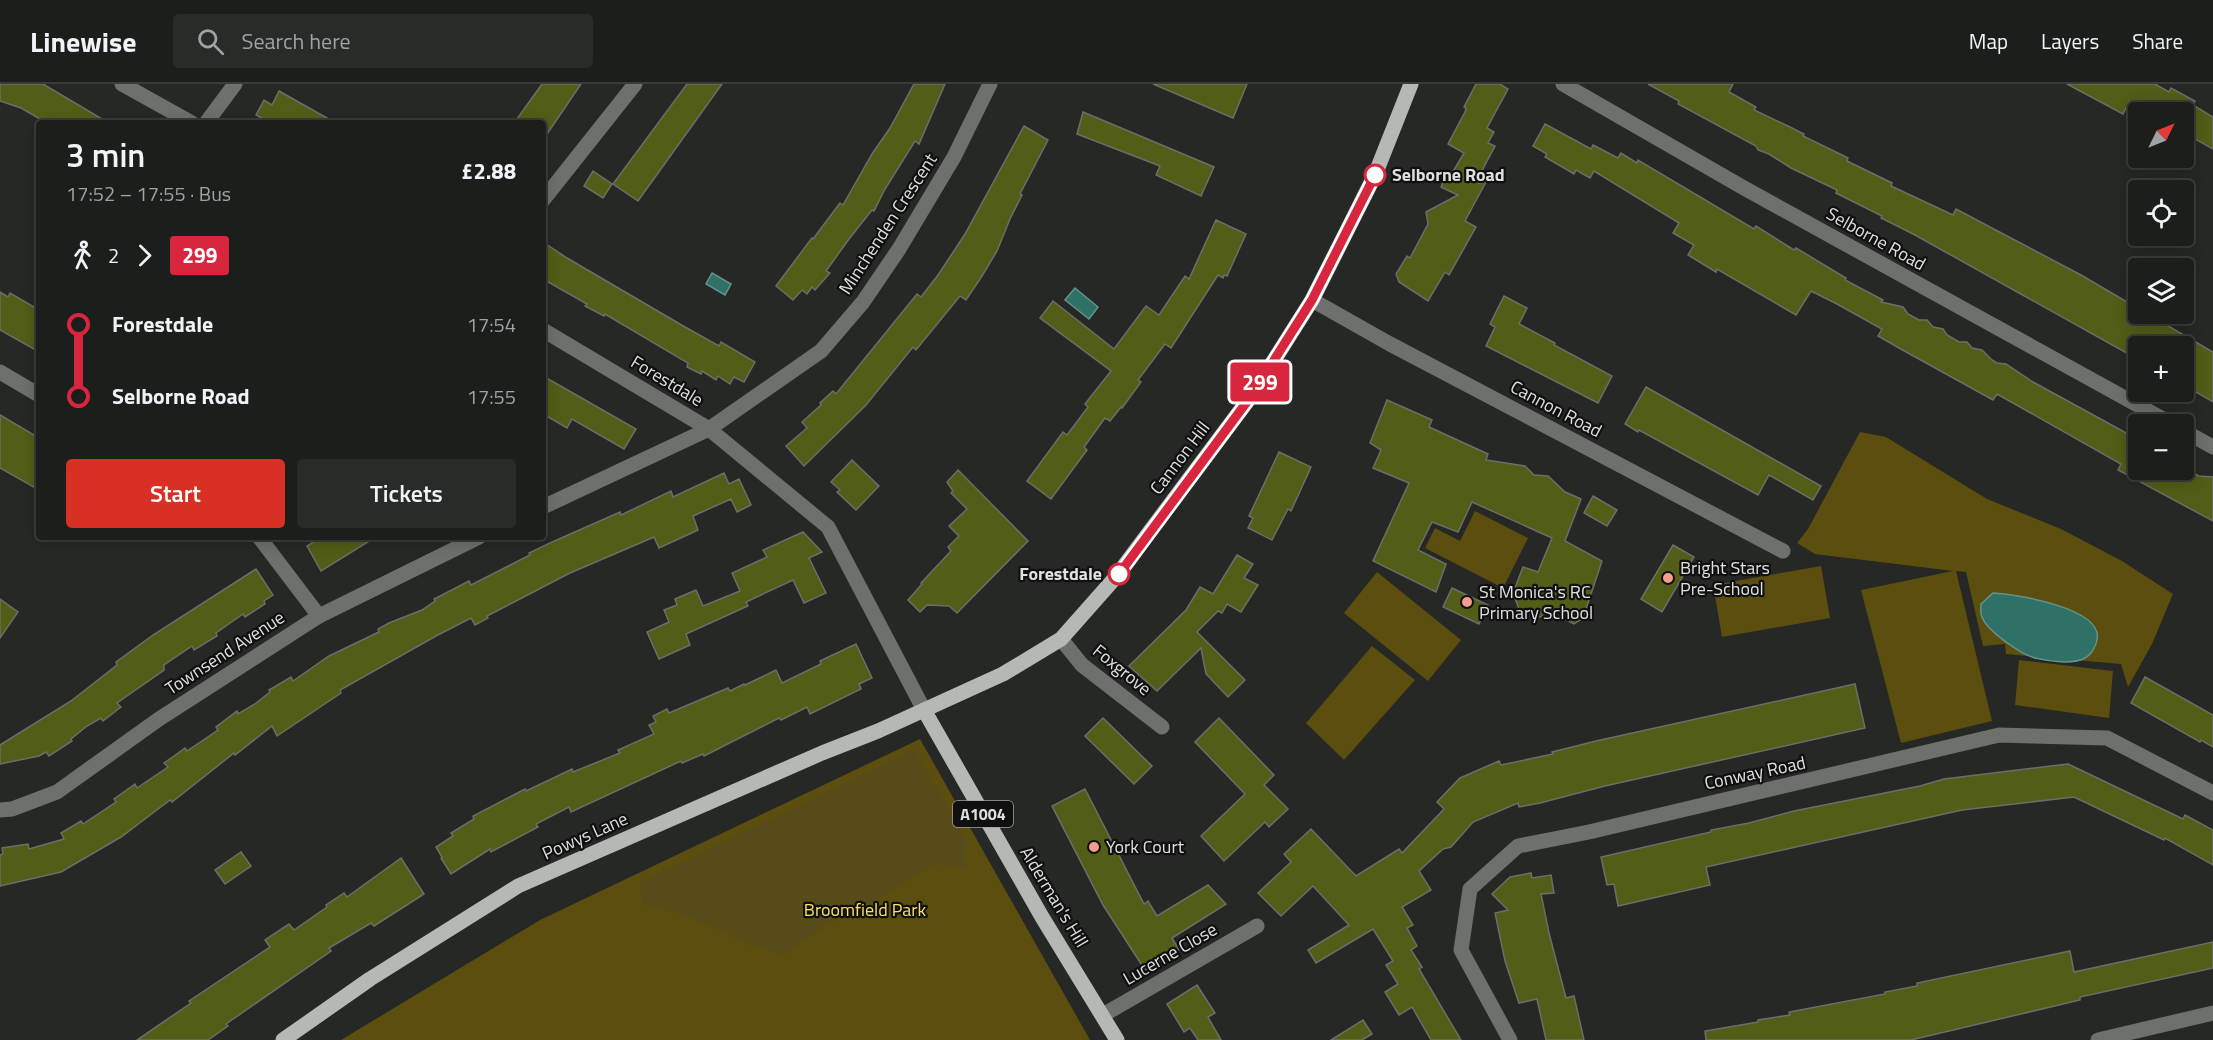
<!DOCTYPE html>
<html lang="en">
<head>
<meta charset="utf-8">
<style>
  body { margin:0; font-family:"Titillium Web",sans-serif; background:#292b28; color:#f1f3f6; height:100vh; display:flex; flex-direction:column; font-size:22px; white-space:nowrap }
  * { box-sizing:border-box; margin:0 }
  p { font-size:20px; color:#a0a2a3 }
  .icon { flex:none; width:33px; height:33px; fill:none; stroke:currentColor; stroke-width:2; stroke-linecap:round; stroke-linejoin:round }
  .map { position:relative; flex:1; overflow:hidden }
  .panel { position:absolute; left:36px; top:36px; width:510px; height:420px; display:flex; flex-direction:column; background:#1c1e1b; border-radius:6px; box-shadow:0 3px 15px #0003,0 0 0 2px #3a3c3a }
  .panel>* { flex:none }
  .badge { padding:0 12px; border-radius:4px; font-size:21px; line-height:39px }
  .needle { width:39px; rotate:47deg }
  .fabs { position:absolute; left:2128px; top:18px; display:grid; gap:12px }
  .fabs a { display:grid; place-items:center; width:66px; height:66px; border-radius:6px; background:#1c1e1b; box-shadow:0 3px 15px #0003,0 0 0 2px #3a3c3a; font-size:30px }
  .map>.badge { position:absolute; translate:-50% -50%; box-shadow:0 0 0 3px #fff }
  .legs { display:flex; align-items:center; gap:9px; height:66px; padding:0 30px; font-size:20px }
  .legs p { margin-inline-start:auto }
  .head { display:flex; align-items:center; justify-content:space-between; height:102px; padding:0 30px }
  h1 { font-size:33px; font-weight:600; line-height:45px }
  .cta { display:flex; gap:12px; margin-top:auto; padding:12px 30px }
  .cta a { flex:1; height:69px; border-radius:6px; background:#d93025; color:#fff; font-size:24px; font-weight:600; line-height:69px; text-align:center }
  .cta a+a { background:#292b28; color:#f1f3f6 }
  ul { padding:0 30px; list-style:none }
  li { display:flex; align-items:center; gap:21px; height:72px; font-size:22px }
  li i { display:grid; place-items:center; width:9px; height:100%; margin:0 8px; background:currentColor }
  li i::after { content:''; width:15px; height:15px; margin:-8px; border:4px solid; border-radius:50%; background:#1c1e1b }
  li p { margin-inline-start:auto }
  li:first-child i { background:linear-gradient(#0000 50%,currentColor 0) }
  li:last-child i { background:linear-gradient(currentColor 50%,#0000 0) }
  header { display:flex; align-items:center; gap:36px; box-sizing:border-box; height:84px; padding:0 30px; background:#1c1e1b; border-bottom:2px solid #3a3c3a }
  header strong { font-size:28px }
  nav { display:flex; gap:33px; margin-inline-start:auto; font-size:21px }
  .search { width:420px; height:54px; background:#292b28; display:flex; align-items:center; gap:15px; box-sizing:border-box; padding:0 21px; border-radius:6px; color:#a0a2a3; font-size:22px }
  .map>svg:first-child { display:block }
  .green { fill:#5c4e0e }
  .forest { fill:#564b19 }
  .water { fill:#2f7166; stroke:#64938a; stroke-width:1.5 }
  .building { fill:#525d17; stroke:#6c6e69; stroke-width:1.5 }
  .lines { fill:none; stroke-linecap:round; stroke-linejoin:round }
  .minor { stroke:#6e706e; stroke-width:15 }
  .major { stroke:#b5b9b6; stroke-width:15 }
  .line-1-casing { stroke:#fff; stroke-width:14 }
  .line-1 { stroke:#d7263d; stroke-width:9 }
  .stop-1-dot { fill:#fff; stroke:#d7263d; stroke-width:3 }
  .poi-dot { fill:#f49e8a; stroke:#0f100f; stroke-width:2 }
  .labels { text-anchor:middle; stroke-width:4.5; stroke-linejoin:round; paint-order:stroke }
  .shield { fill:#0f100f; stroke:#a1a2a1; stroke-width:1.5 }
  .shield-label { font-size:16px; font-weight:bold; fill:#dfe1df }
  .stop-label { font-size:18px; font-weight:bold; fill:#dfe1df; stroke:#0f100f; text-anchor:start }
  .street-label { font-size:18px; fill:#dfe1df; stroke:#0f100f }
  .poi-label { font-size:18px; fill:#dfe1df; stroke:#0f100f; text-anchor:start }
  .park-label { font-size:18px; fill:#fce064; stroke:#0f100f }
</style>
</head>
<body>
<header>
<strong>Linewise</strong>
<div class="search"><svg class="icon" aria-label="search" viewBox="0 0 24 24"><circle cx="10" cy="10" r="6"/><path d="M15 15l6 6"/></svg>Search here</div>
<nav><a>Map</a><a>Layers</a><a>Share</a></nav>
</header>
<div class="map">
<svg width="2213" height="956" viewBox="0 0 2213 956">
  <rect width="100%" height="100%" fill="#252824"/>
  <g class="green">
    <path d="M 1860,348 L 1886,353 L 1987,415 L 2061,445 L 2122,477 L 2173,510 L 2152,560 L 2128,603 L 2121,580 L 2006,570 L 2005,560 L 1983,562 L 1966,488 L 1956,487 L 1992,637 L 1901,659 L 1861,506 L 1953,487 L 1815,470 L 1797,459 L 1808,445 Z"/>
    <path d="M 1475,427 L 1528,454 L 1503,504 L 1425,464 L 1435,444 L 1460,457 Z"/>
    <path d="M 1821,482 L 1830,534 L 1722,553 L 1713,501 Z"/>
    <path d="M 1377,488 L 1461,556 L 1428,597 L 1344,529 Z"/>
    <path d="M 1372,562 L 1415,596 L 1344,676 L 1306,639 Z"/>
    <path d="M 2019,576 L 2113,587 L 2109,634 L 2015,621 Z"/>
    <path d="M 920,655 L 1090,956 L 341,956 L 540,836 Z"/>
  </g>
  <path class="forest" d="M 913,666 L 942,712 L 965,755 L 965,784 L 933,780 L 882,812 L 829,839 L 783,870 L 746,859 L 691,833 L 643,820 L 640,799 Z"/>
  <g class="water">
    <path d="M 712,189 L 731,200 L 725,211 L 706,200 Z"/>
    <path d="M 1075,204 L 1098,223 L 1089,235 L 1065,216 Z"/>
    <path d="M 1993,509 C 2015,510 2104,524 2097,556 C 2096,562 2091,571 2085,574 C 2073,581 2048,577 2035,574 C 2022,571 1987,547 1982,533 C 1980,530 1981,523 1981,520 Z"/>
  </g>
  <g class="building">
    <path d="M 0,0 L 43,0 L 109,39 L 47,39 L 21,24 L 0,17 Z"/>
    <path d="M 542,0 L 581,0 L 543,56 L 543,39 L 514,39 Z"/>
    <path d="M 687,0 L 722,0 L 638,117 L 613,100 Z"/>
    <path d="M 914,0 L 945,0 L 919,60 L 915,57 L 885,105 L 874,127 L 872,126 L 849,155 L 826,187 L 830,189 L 815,206 L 812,203 L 807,210 L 802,206 L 793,216 L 776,202 L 812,154 L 813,155 L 840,119 L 843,121 L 872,70 L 890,44 Z"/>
    <path d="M 1153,0 L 1247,0 L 1233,34 Z"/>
    <path d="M 1476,0 L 1500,0 L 1508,5 L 1487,44 L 1494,48 L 1488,59 L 1495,62 L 1476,98 L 1480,100 L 1487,96 L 1465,137 L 1476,143 L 1449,191 L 1445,188 L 1428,217 L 1399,198 L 1396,190 L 1407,172 L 1410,174 L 1428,140 L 1426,128 L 1458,111 L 1441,103 L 1445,92 L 1454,86 L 1464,69 L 1448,60 L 1465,28 L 1466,24 L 1464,23 Z"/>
    <path d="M 1648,0 L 1733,0 L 1729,8 L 1756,23 L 1754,26 L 1788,42 L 1804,50 L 1803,52 L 1848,74 L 1847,77 L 1892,99 L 1891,102 L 1953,131 L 1956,125 L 2081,191 L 2139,225 L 2139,230 L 2148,230 L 2213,268 L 2213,318 L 2184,301 L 2184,262 L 2139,262 L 2139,273 L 2134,269 L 2132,272 L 1915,151 L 1881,134 L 1882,132 L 1836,109 L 1837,106 L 1791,84 L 1769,70 L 1758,66 L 1756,62 L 1678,20 L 1679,17 Z"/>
    <path d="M 2067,0 L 2155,0 L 2169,8 L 2171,4 L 2195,17 L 2193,21 L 2213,33 L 2213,65 L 2184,49 L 2184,28 L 2148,28 L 2129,18 L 2123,30 Z"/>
    <path d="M 279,7 L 302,20 L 336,39 L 270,39 L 256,31 L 264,16 L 272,21 Z"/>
    <path d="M 1083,28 L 1214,83 L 1201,112 L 1156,91 L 1160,82 L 1077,50 Z"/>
    <path d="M 1545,40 L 1591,65 L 1593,61 L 1618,74 L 1621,69 L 1637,79 L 1638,76 L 1754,145 L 1756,142 L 1794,166 L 1796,164 L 1846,194 L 1845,196 L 1883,216 L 1881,218 L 1903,223 L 1908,230 L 1919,236 L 1927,236 L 1933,243 L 1943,245 L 1947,251 L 1959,258 L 1967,258 L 1972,264 L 1982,266 L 1992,276 L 1997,279 L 2006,280 L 2033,298 L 2139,356 L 2139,386 L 2187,386 L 2199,392 L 2213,393 L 2213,437 L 2118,386 L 2121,380 L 1997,310 L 1993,316 L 1899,264 L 1878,252 L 1882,245 L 1837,220 L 1811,207 L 1796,231 L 1717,185 L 1716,188 L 1688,171 L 1694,161 L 1673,149 L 1679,139 L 1594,87 L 1590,94 L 1576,86 L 1574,90 L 1545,73 L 1547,70 L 1533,62 Z"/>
    <path d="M 1024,42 L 1048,56 L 1020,110 L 1022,111 L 1010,135 L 997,167 L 982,192 L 966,216 L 960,212 L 916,266 L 913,263 L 866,321 L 804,382 L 786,362 L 807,344 L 802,338 L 821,321 L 820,319 L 833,307 L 836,310 L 917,210 L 921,213 L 938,191 L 965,150 Z"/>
    <path d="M 593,87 L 612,100 L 603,114 L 584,102 Z"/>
    <path d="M 1216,136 L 1246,150 L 1227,192 L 1224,191 L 1223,194 L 1218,191 L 1171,264 L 1165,260 L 1138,296 L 1141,298 L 1122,324 L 1121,323 L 1110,337 L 1105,334 L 1084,363 L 1087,366 L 1051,415 L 1027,397 L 1063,348 L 1067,351 L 1088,323 L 1085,320 L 1111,287 L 1040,234 L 1053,217 L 1114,265 L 1146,222 L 1159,231 L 1185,192 L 1189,195 Z"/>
    <path d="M 543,158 L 567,174 L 685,243 L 719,262 L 721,258 L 755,278 L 744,298 L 734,293 L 730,300 L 718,292 L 716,296 L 702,287 L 701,290 L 687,283 L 688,279 L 605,230 L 604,232 L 585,222 L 587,220 L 548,198 L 543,193 Z"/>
    <path d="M 0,208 L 8,213 L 10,209 L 39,226 L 39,268 L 0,246 Z"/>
    <path d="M 1504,212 L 1527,224 L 1519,240 L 1555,259 L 1554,261 L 1612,292 L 1598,319 L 1486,262 L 1495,243 L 1490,240 Z"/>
    <path d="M 543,292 L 636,345 L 624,365 L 572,335 L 567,344 L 543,330 Z"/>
    <path d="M 1646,303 L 1821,402 L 1813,416 L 1769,391 L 1758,411 L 1639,346 L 1638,348 L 1625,340 Z"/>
    <path d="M 1387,316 L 1432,336 L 1429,343 L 1488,370 L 1486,376 L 1525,382 L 1534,391 L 1548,392 L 1565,408 L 1581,415 L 1565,457 L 1602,477 L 1583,534 L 1574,540 L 1564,535 L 1559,524 L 1540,533 L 1519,525 L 1513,509 L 1523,483 L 1538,488 L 1552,454 L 1472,418 L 1458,448 L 1432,438 L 1418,466 L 1446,480 L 1436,508 L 1373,477 L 1409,399 L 1373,384 L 1381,366 L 1370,359 Z"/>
    <path d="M 0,331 L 39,354 L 39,406 L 0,384 Z"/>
    <path d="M 1279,368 L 1311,383 L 1291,427 L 1288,425 L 1272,456 L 1248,444 L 1253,434 L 1249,432 Z"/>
    <path d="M 852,376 L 879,402 L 856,426 L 837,408 L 840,406 L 831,398 Z"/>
    <path d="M 958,386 L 1028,457 L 957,529 L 949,522 L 927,521 L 920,528 L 908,516 L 922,500 L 921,499 L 951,467 L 948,463 L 959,452 L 949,442 L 967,425 L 951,409 L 953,407 L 947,398 Z"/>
    <path d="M 724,389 L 729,400 L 739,395 L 751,421 L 737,428 L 731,415 L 693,432 L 698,446 L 659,464 L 654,453 L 570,489 L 487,532 L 488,534 L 475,541 L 471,534 L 436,552 L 340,606 L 341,609 L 277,652 L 272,642 L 235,671 L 234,669 L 172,718 L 170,716 L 121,753 L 61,788 L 0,802 L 0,771 L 3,770 L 2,764 L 28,760 L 29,765 L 64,755 L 61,749 L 81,737 L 83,740 L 116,718 L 114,715 L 135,700 L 137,704 L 168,683 L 164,679 L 174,672 L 185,664 L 187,667 L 218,646 L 216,643 L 237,627 L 238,630 L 255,620 L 270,608 L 269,606 L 291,593 L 293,597 L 329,572 L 379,548 L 378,545 L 389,539 L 422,526 L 435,517 L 434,515 L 469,497 L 471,501 L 530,471 L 529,469 L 550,459 L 620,428 L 621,431 L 671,407 L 673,413 Z"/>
    <path d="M 1593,412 L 1617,426 L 1607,442 L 1584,429 Z"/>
    <path d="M 803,448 L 822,468 L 809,474 L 826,509 L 804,519 L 793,496 L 746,518 L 748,522 L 686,550 L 690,561 L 659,575 L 647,548 L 669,538 L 664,526 L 677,521 L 675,515 L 696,506 L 703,522 L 740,507 L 732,489 L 767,473 L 763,466 Z"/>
    <path d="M 321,453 L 376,453 L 321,487 L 307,462 Z"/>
    <path d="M 1673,461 L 1694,473 L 1662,528 L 1641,515 Z"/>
    <path d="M 1237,471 L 1253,480 L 1244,494 L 1258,501 L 1241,528 L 1227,520 L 1222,529 L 1218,527 L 1197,548 L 1245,596 L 1228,613 L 1206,590 L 1201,564 L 1157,607 L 1129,582 L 1186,526 L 1200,503 L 1213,510 Z"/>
    <path d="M 256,485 L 273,511 L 264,517 L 265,520 L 245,533 L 243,530 L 216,549 L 217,552 L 194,566 L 192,562 L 164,581 L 164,586 L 117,619 L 121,623 L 103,637 L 101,634 L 87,642 L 71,655 L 72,657 L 49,672 L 46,668 L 39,672 L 0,680 L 0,661 L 71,617 L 117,581 L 116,578 L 153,551 Z"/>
    <path d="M 1452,504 L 1488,521 L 1479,540 L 1443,523 Z"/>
    <path d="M 0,515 L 18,528 L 0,554 Z"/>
    <path d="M 856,560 L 872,594 L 859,600 L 861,605 L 810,630 L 807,623 L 781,636 L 779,634 L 704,672 L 703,670 L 682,679 L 681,677 L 571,728 L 569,723 L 536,740 L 538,743 L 491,768 L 490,765 L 451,790 L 441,774 L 442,773 L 436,763 L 453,752 L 451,749 L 474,735 L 473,732 L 525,705 L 526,707 L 572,685 L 573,688 L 620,669 L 618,666 L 654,650 L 649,641 L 656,638 L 653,632 L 667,625 L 669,629 L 728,604 L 730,607 L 744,600 L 745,601 L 776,586 L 782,599 L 821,580 L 820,577 Z"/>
    <path d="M 2145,593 L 2213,631 L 2213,663 L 2201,656 L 2200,658 L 2131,619 Z"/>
    <path d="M 1855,600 L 1865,644 L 1605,702 L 1540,719 L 1519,723 L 1518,719 L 1473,738 L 1451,763 L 1443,765 L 1419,787 L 1431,806 L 1402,823 L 1413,841 L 1407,844 L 1417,862 L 1411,866 L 1422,883 L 1419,885 L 1461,956 L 1431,956 L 1412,923 L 1399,931 L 1385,908 L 1398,900 L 1386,881 L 1393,877 L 1373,845 L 1316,879 L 1308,866 L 1349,841 L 1313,802 L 1281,832 L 1258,809 L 1291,778 L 1284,770 L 1311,745 L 1356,792 L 1399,765 L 1402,769 L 1444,725 L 1437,718 L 1460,694 L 1499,677 L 1501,681 L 1553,670 L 1552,668 L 1596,657 Z"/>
    <path d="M 1103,634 L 1152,682 L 1134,700 L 1085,652 Z"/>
    <path d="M 1219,634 L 1274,691 L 1264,701 L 1288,725 L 1269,743 L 1265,738 L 1224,777 L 1201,752 L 1245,710 L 1195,658 Z"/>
    <path d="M 2068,680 L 2183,735 L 2185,731 L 2213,746 L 2213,781 L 2165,754 L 2164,756 L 2074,713 L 1962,726 L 1706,783 L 1710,801 L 1618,822 L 1614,800 L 1607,801 L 1601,773 L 1711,748 L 1711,746 L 1749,739 L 1794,727 L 1920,702 L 1944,695 Z"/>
    <path d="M 1085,705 L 1144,820 L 1148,817 L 1157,832 L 1208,801 L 1226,820 L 1172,854 L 1179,866 L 1145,886 L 1103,821 L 1052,722 Z"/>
    <path d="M 241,768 L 251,782 L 225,800 L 215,786 Z"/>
    <path d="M 401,774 L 424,810 L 374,842 L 371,839 L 329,864 L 331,867 L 226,940 L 228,942 L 208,956 L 137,956 L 191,919 L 189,917 L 270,863 L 265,856 L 289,840 L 294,846 L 327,823 L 326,821 L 344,809 L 347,813 Z"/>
    <path d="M 1531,789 L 1532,794 L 1551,791 L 1554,809 L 1541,810 L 1549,849 L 1566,914 L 1574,912 L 1584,956 L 1546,956 L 1537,915 L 1519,919 L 1505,877 L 1495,829 L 1508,826 L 1492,810 L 1510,793 Z"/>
    <path d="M 2213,858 L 2213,884 L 2080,913 L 2080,916 L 1911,956 L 1706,956 L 1705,947 L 1758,938 L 1758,936 L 1790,931 L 1789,928 L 1885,910 L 1885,908 L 1917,902 L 1917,899 L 2070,867 L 2074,888 Z"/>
    <path d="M 1197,901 L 1215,929 L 1208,933 L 1221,956 L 1198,956 L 1190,944 L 1184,948 L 1167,920 Z"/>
    <path d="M 1363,936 L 1372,950 L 1362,956 L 1331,956 Z"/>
  </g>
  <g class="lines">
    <g class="minor">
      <path d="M 122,0 L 192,39"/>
      <path d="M 1563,0 L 1744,104 L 2172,340"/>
      <path d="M 206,39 L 235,0"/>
      <path d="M 543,116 L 635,0"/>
      <path d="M 1312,216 L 1390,260 L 1783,467"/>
      <path d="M 543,246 L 709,345 L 828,443 L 924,626"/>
      <path d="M 0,288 L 39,311"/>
      <path d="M 2184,347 L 2213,363"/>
      <path d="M 543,423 L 709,345 L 821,267 L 863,218 L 899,165 L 954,73 L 990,0"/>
      <path d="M 259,453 L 319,532"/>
      <path d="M 1061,555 L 1082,581 L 1162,643"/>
      <path d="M 0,726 L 12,725 L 57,708 L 159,635 L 319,532 L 479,453"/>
      <path d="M 1103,931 L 1257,842"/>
      <path d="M 1510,956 L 1461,866 L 1470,805 L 1518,762 L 1589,748 L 1999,651 L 2107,654 L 2213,709"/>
      <path d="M 2098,956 L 2213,929"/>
    </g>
    <g class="major">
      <path d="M 924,626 L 1042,833 L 1117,956"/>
      <path d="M 283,956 L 370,895 L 518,802 L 822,669 L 878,647 L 1003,590 L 1061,555 L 1115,494 L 1252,311 L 1312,216 L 1375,91 L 1411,0"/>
    </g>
  </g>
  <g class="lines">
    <g class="line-1-casing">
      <path id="line-1" d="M 1119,490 L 1252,311 L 1312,216 L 1375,91"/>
    </g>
    <use href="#line-1" class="line-1"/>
  </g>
  <g class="stop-1-dot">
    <circle cx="1375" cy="91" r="10"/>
    <circle cx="1119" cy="490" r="10"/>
  </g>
  <g class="poi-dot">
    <circle cx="1668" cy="494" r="6"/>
    <circle cx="1467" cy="518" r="6"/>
    <circle cx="1094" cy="763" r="6"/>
  </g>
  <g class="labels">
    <rect class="shield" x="953" y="717" width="60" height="26" rx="4.5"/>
    <g class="shield-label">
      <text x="983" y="736">A1004</text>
    </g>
    <g class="stop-label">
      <text x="1392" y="97">Selborne Road</text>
      <text x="1102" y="496" text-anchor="end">Forestdale</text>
    </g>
    <g class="street-label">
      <text transform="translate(888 140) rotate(-57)" y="6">Minchenden Crescent</text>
      <text transform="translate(1876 155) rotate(29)" y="6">Selborne Road</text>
      <text transform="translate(667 297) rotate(31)" y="6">Forestdale</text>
      <text transform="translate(1556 325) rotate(28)" y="6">Cannon Road</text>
      <text transform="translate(1180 374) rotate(-53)" y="6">Cannon Hill</text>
      <text transform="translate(225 569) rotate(-33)" y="6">Townsend Avenue</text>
      <text transform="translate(1122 586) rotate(39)" y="6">Foxgrove</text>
      <text transform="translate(1755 689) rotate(-12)" y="6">Conway Road</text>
      <text transform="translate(585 752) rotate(-24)" y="6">Powys Lane</text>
      <text transform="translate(1054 813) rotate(59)" y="6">Alderman's Hill</text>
      <text transform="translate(1170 870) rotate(-30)" y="6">Lucerne Close</text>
    </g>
    <g class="poi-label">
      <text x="1680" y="490">Bright Stars<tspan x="1680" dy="21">Pre-School</tspan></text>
      <text x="1479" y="514">St Monica's RC<tspan x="1479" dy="21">Primary School</tspan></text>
      <text x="1106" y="769">York Court</text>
    </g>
    <g class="park-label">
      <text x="865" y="832">Broomfield Park</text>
    </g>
  </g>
</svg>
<div class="fabs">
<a><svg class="needle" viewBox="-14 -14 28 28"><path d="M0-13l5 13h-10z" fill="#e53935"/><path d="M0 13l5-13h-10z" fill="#a0a2a3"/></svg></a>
<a><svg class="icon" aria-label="locate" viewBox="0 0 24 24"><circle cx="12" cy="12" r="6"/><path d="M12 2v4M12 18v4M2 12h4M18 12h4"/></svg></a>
<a><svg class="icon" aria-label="layers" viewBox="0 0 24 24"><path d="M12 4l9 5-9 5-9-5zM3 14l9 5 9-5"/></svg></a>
<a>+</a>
<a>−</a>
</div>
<b class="badge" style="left:1260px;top:298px;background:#d7263d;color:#fff">299</b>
<section class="panel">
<div class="head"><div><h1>3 min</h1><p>17:52 – 17:55 · Bus</p></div><b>£2.88</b></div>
<div class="legs"><svg class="icon" aria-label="walk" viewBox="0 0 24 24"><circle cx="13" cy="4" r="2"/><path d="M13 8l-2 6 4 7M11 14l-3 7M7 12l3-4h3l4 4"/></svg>2<svg class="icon" aria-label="forward" viewBox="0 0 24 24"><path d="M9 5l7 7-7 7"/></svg><b class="badge" style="background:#d7263d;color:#fff">299</b></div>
<ul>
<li><i style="color:#d7263d"></i><b>Forestdale</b><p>17:54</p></li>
<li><i style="color:#d7263d"></i><b>Selborne Road</b><p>17:55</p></li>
</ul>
<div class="cta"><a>Start</a><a>Tickets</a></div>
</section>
</div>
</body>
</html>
